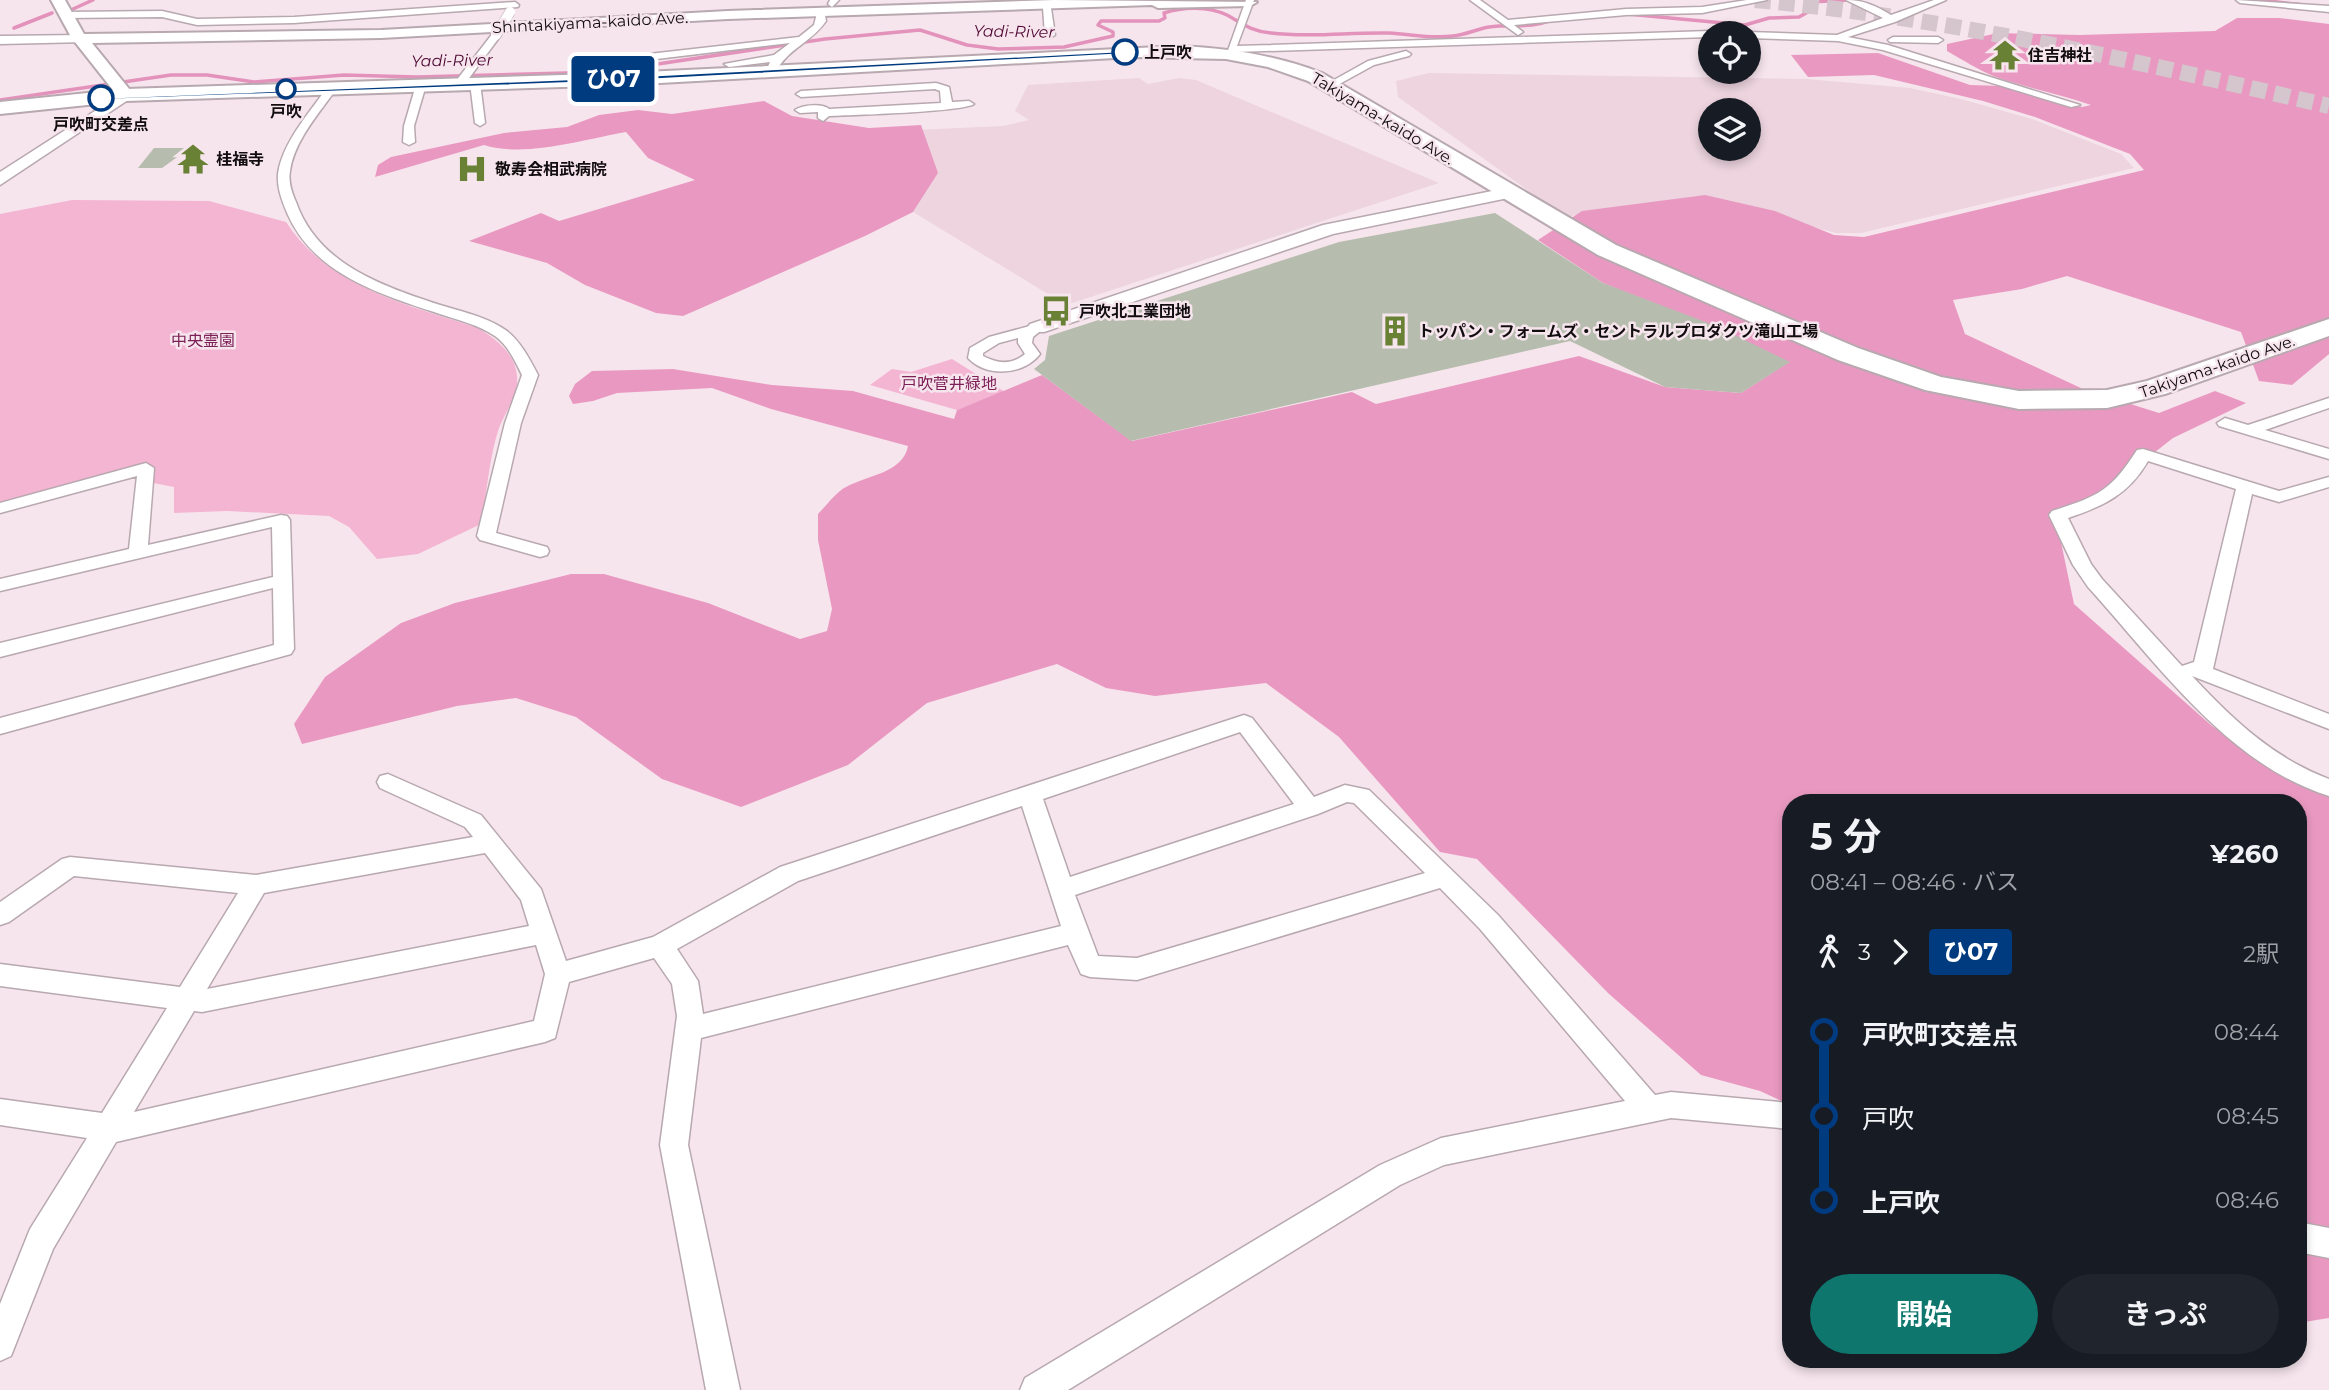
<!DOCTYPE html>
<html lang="ja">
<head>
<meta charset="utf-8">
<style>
  body { margin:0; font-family:Montserrat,"Noto Sans JP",sans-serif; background:#20242c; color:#f1f3f6; height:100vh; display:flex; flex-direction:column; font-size:26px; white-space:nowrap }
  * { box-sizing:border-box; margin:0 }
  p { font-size:23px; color:#9ea1a6 }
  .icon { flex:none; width:38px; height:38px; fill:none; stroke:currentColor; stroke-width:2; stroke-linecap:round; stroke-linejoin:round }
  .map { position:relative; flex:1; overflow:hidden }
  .drawer { position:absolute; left:1782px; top:794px; width:525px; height:574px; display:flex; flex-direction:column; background:#171b24; border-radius:28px; box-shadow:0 4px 10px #0003 }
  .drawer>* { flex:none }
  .badge { padding:0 14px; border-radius:5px; font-size:24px; line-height:46px }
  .buttons { position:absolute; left:1698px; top:21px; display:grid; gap:14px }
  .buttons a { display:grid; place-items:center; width:63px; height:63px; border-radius:50%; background:#171b24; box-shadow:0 4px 10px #0003; font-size:35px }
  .map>.badge { position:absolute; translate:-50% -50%; box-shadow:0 0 0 4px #fff }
  .legs { display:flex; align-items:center; gap:10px; height:77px; padding:0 28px; font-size:23px }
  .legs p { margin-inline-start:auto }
  .overview { display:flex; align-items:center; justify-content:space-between; height:119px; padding:0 28px }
  h1 { font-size:38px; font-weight:700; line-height:52px }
  .cta { display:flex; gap:14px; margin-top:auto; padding:14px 28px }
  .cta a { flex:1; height:80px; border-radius:42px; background:#0f766e; color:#fff; font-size:28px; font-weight:700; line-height:80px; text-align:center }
  .cta a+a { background:#20242c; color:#f1f3f6 }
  ul { padding:0 28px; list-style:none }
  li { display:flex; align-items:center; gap:24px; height:84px; font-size:26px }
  li i { display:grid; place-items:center; width:10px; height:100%; margin:0 9px; background:currentColor }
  li i::after { content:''; width:18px; height:18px; margin:-9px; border:5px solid; border-radius:50%; background:#171b24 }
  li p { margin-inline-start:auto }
  li:first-child i { background:linear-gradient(#0000 50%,currentColor 0) }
  li:last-child i { background:linear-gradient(currentColor 50%,#0000 0) }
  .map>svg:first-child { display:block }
  .built { fill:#edd4df; fill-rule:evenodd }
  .green { fill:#f4b5d3 }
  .forest { fill:#e999c1 }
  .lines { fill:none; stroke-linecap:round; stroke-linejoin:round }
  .stream { stroke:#e393bb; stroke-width:3.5 }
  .building { fill:#b7bdae }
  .primary-tunnel { stroke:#d5c5cc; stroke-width:16; stroke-dasharray:16 8; stroke-linecap:butt }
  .street-casing { stroke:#b8a8af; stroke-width:3 }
  .secondary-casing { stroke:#b8a8af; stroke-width:3 }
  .primary-casing { stroke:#b8a8af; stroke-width:4 }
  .highway-casing { stroke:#b8a8af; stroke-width:4 }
  .street { fill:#fff; fill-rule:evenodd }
  .secondary { fill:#fff; fill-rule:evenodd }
  .primary { fill:#fff; fill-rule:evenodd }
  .highway { fill:#fff; fill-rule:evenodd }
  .street-bridge-casing { stroke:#b8a8af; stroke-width:11; stroke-linecap:butt }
  .street-bridge { stroke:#fff; stroke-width:10 }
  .line-1 { fill:#003b80; stroke:#fff; stroke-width:2 }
  .stop-1-dot { fill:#fff; stroke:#003b80; stroke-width:3.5 }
  .labels { text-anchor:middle; stroke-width:5; stroke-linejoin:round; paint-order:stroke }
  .far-street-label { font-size:16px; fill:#120d0f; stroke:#f7e5ed }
  .far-water-label { font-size:16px; font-style:italic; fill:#4d0632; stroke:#f7e5ed }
  .far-stop-label { font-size:16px; font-weight:bold; fill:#120d0f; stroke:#f7e5ed }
  .far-poi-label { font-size:16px; font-weight:bold; fill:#120d0f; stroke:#f7e5ed; text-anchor:start }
  .far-park-label { font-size:16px; fill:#7c2056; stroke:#f7e5ed }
</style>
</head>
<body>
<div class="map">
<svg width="2329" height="1390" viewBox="0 0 2329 1390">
  <rect width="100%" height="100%" fill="#f7e5ed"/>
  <g class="built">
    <path d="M 1429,73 L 1807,79 L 1910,88 L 1961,99 L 2032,119 L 2121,154 L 2134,168 L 1861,233 L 1836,233 L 1697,196 L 1565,217 L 1398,97 L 1396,81 ZM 1710,110 L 1748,110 L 1748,149 L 1710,149 Z"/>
    <path d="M 1139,78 L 1148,84 L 1179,78 L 1196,80 L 1439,183 L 1066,305 L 913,212 L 938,173 L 915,130 L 1003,126 L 1029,120 L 1015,111 L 1028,85 Z"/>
  </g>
  <g class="green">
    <path d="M 72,200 L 209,201 L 286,222 C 328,287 408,305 478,328 C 496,339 516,354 517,377 C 519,394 505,412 499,428 C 489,458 487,493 481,524 L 418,554 L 377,559 L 349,527 L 329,516 L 227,511 L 174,513 L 174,487 L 148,482 L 151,465 L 0,504 L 0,214 Z"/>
    <path d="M 952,359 L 1005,392 L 957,410 L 870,385 L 892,369 L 911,372 Z"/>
  </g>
  <g class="forest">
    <path d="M 2237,18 L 2279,18 L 2329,24 L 2329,354 L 2292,385 L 2259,381 L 2241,332 L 2067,276 L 2022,289 L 1953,300 L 1965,334 L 2083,389 L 2159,413 L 2215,391 L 2246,403 L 2173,438 L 2058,528 L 2074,604 L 2212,726 L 2298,785 L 2329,797 L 2329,1318 L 2298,1323 L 2298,803 L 1790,803 L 1790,1105 L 1760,1091 L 1701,1075 L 1608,993 L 1477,859 L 1440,852 L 1339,737 L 1266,683 L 1155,696 L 1106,688 L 1057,664 L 927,703 L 848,765 L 741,807 L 662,779 L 576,717 L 516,698 L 457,706 L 302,744 L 294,724 L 325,677 L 401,623 L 455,603 L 571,574 L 604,574 L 708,603 L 800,639 L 827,631 L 832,609 L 818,540 L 818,514 C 827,505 836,492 846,487 C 868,475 903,473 908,446 L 771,409 L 712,388 L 617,393 L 593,401 L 573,404 L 569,396 L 575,384 L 592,371 L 673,369 L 772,385 L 853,391 L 954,419 L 957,410 L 1042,375 L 1132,441 L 1352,392 L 1376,404 L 1579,356 L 1665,387 L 1741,393 L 1789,362 L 1603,283 L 1538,240 L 1582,211 L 1705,195 L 1775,211 L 1834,235 L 1864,237 L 2144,170 L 2130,154 L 2035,117 L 1983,101 L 1874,75 L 1808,77 L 1791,55 L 1878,53 L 1970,85 L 2002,86 L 2082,107 L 2091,105 C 2060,94 2027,88 1996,77 C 1978,70 1963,60 1947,51 L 1947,44 L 1998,33 L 2079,35 L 2215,31 Z"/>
    <path d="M 764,101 L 792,116 L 869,128 L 921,125 L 938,173 L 913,212 L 865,236 L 683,316 L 656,313 L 585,285 L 547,263 L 469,241 L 541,213 L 559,221 L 695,180 L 648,158 L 626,132 C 586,139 524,158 484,145 L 375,177 L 378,165 L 391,157 L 504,133 L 567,127 L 599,115 L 638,110 L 672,114 Z"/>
  </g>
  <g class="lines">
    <g class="stream">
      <path d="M 2260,0 L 2304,5"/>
      <path d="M 73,9 L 93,0"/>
      <path d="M 1627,14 L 1745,25 L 1769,18 L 1799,17 L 1808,12 L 1810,2 L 1849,0"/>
      <path d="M 14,28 L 52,13"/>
      <path d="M 0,100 L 171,75 L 207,75 L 254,82 L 344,75 L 417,77 L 604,72 L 825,39 L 920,30 L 967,45 L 998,49 L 1064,47 L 1113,36 L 1113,32 L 1098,25 L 1101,21 L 1159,21 L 1165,18 L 1164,13 C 1183,7 1208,6 1227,15 C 1243,24 1251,31 1271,33 C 1310,38 1349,32 1389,33 C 1411,34 1430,39 1453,36 C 1465,35 1477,29 1489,27 C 1512,24 1530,29 1552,20"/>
    </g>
  </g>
  <g class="building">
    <path d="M 154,148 L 190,148 L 162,168 L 138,168 Z"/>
    <path d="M 1495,213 L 1603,283 L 1716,326 L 1790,362 L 1741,393 L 1665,387 L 1570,341 L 1131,441 L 1034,369 L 1045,360 L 1049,336 L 1339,242 Z"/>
  </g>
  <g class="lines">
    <path class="primary-tunnel" d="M 1755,0 C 1950,18 2139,62 2329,106"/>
    <g class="street-casing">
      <g id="street">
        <path d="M 830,0 L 839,0 L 832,7 L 828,4 Z"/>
        <path d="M 1246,0 L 1254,0 L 1237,46 L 1710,31 L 1714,33 L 1710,33 L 1710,37 L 1235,52 L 1232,56 L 1226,56 Z"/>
        <path d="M 1470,0 L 1480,0 L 1508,20 L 1626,9 L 1702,7 L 1747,0 L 1767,0 L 1702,13 L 1626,15 L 1514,25 L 1523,32 L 1518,35 Z"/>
        <path d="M 1846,0 C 1864,0 1876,6 1891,15 L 1934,0 L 1946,0 L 1895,22 L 1848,37 L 1888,45 L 2080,105 L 2071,107 L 1883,50 L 1838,41 L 1748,38 L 1748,33 L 1745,33 L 1748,32 L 1837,35 L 1883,18 Z"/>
        <path d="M 2236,0 L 2329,6 L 2329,12 L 2240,3 Z"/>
        <path d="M 515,2 L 519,5 L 518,7 L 294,23 L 197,25 L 162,17 L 65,18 L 60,15 L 65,12 L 162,11 L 197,19 L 294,17 Z"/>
        <path d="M 1047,5 L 1051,8 L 1055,35 L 1050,38 L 1045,35 L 1043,8 Z"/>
        <path d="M 817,13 L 825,15 L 826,21 C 811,43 788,48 775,73 L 771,74 L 766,71 L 770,62 L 729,67 L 724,64 L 774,55 L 790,43 L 640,61 L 635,58 L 640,55 L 799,37 L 814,25 Z"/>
        <path d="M 493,33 L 501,35 L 464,85 L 456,85 L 456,81 Z"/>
        <path d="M 1893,37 L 1938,37 L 1943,40 L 1938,43 L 1890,42 L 1888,40 Z"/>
        <path d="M 1406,51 L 1411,54 L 1409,56 L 1374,65 L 1334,87 L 1325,85 L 1368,61 Z"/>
        <path d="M 475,80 L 480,83 L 485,123 L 480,126 L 475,123 L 470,83 Z"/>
        <path d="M 421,82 L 426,85 L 414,126 L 415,142 L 409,145 L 403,142 L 404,126 L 416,85 Z"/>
        <path d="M 936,83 L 949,87 L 952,102 L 969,101 L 974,104 C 963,112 851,115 829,116 L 823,121 L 818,118 L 818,112 L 800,113 L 795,110 C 802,105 822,103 829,109 L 941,103 L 940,91 L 935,89 L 801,97 L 796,94 L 801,91 Z"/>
        <path d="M 328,86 L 337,88 C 320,112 294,141 290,171 C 288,182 292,193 296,202 C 316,260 374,283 428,301 C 453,310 485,315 507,331 C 521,342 530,360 538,375 L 521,423 L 496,533 L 547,547 L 549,551 L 547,555 L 540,557 L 480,540 L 477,536 L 505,423 L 522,375 C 515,361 508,345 495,336 C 479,325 458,320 440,314 C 382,295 315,275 288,215 C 282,201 275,184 279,168 C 286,138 311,111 328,86 Z"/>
        <path d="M 1037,324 L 1044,328 L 1033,337 L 1032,343 L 1040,354 C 1024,375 987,378 968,358 L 970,348 L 989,337 ZM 1018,338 L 1018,343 L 1025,354 C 1012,365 998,364 983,356 L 983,353 L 999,343 Z"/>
        <path d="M 2329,398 L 2329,408 L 2265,430 L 2329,449 L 2329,459 L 2219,426 L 2217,423 L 2225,418 L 2248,425 Z"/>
        <path d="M 2143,449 L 2279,491 L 2329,477 L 2329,487 L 2279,502 L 2252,494 L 2213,669 L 2329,714 L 2329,729 L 2192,676 C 2232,719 2273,758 2329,779 L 2329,796 C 2228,765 2157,663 2088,587 L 2073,565 L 2049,515 L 2052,511 C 2098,496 2110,492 2137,450 ZM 2148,461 L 2236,489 L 2194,662 L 2182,666 L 2102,579 L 2091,564 L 2068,518 C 2104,506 2129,494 2148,461 Z"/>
        <path d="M 146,463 L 154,468 L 148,545 L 281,515 L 287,516 L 290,520 L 294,649 L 291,654 L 0,734 L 0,718 L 274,645 L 273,588 L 0,657 L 0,643 L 273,577 L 272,527 L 0,591 L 0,579 L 129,549 L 137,476 L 0,513 L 0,503 Z"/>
        <path d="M 1244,715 L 1252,718 L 1314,797 L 1345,785 L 1369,790 L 1498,915 L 1655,1095 L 1671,1092 L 1790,1103 L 1790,1129 L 1671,1118 L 1444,1165 L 1400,1185 L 1068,1390 L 1020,1390 L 1025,1378 L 1380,1165 L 1441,1138 L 1625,1101 L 1480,929 L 1440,888 L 1137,980 L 1090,977 L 1081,974 L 1068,945 L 701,1038 L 688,1145 L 740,1390 L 706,1390 L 660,1145 L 677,1016 L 672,984 L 654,958 L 569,982 L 555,1038 L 545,1042 L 116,1142 L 53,1249 L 11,1356 L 0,1361 L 0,1304 L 30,1229 L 87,1138 L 0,1125 L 0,1099 L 102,1113 L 167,1008 L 0,986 L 0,964 L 180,987 L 238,893 L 74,876 L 9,922 L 0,925 L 0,902 L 62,859 L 70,857 L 256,875 L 473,837 L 465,827 L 380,788 L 377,782 L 380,776 L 388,774 L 481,815 L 541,889 L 566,961 L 653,937 L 780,867 ZM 1240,732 L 1294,804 L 1070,877 L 1043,799 ZM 1347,802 L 1354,803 L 1425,873 L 1137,958 L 1098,956 L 1075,895 L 1318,814 ZM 1022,806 L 1061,926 L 703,1014 L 698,981 L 677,949 L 798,881 ZM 485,853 L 521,900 L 529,926 L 207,989 L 264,893 ZM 536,945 L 545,974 L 534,1021 L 134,1112 L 194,1011 L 202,1012 Z"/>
        <path d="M 2298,1222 L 2329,1228 L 2329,1258 L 2298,1252 Z"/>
      </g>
    </g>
    <g class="secondary-casing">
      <g id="secondary">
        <path d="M 82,35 L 89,39 L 87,42 L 0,44 L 0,36 Z"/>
        <path d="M 126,91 L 131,92 L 133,95 L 131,98 L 0,185 L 0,172 Z"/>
        <path d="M 1507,188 L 1513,189 L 1516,193 L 1513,197 L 1333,234 L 1044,332 L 1030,332 L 1027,328 L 1030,324 L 1323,225 Z"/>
      </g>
    </g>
    <g class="primary-casing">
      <path id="primary" d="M 51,0 L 65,0 L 84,34 L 381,30 L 728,11 L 1054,0 L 1257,2 L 1250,6 L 1158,8 L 1152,5 L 728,19 L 381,38 L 92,43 L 134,95 L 126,100 L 120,99 L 71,37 Z"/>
    </g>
    <g class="highway-casing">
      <path id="highway" d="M 1179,46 C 1229,48 1275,55 1322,73 L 1616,245 L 1858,348 L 1941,377 L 2019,391 L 2107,390 L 2147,381 L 2329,319 L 2329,336 L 2165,394 L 2107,408 L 2019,409 L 1925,390 L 1838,360 L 1598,255 L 1308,81 L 1268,67 L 1226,59 L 1133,57 L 624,85 L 126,101 L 0,114 L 0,102 L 126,89 L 624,73 Z"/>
    </g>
    <use href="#street" class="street"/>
    <use href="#secondary" class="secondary"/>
    <use href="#primary" class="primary"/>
    <use href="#highway" class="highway"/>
    <g class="street-bridge-casing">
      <path id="street-bridge" d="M 496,35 L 510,12"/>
    </g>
    <use href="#street-bridge" class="street-bridge"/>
  </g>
  <path class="line-1" d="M 1125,51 L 1127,54 L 624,81 L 101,100 L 98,98 L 624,77 Z"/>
  <defs>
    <g id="temple-bare" transform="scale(2.415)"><path d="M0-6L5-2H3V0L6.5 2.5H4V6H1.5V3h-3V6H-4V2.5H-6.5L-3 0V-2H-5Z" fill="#688134" stroke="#f7e5ed" stroke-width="2.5" paint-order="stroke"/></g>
    <g id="hospital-bare" transform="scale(2.415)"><path d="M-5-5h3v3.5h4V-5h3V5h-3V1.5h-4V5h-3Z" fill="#688134" stroke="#f7e5ed" stroke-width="2.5" paint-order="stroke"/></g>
    <g id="bus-bare" transform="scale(2.415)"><path d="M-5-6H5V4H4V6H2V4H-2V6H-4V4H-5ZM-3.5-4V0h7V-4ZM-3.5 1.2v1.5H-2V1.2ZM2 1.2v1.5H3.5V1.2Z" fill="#688134" stroke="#f7e5ed" stroke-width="2.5" paint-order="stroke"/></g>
    <g id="building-bare" transform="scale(2.415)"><path d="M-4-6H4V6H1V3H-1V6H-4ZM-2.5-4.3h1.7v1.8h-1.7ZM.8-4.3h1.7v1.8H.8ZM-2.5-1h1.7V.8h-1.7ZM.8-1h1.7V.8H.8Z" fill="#688134" stroke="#f7e5ed" stroke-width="2.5" paint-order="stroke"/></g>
  </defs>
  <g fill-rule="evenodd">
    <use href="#temple-bare" x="2005" y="55"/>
    <use href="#temple-bare" x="193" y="159"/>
    <use href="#hospital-bare" x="472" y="169"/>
    <use href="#bus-bare" x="1056" y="311"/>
    <use href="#building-bare" x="1395" y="331"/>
  </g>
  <g class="stop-1-dot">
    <circle cx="1125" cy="52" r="12"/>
    <circle cx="286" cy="89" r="9"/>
    <circle cx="101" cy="98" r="12"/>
  </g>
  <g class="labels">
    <g class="far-street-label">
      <text transform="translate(590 22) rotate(-3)" y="6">Shintakiyama-kaido Ave.</text>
      <text transform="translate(1383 118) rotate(31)" y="6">Takiyama-kaido Ave.</text>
      <text transform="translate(2217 366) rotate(-19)" y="6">Takiyama-kaido Ave.</text>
    </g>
    <g class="far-water-label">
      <text transform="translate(1014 31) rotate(1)" y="6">Yadi-River</text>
      <text transform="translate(452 60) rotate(-1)" y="6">Yadi-River</text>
    </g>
    <g class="far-stop-label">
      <text x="1144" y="58" text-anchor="start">上戸吹</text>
      <text x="286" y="117">戸吹</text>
      <text x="101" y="130">戸吹町交差点</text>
    </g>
    <g class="far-poi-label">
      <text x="2028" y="61">住吉神社</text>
      <text x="216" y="165">桂福寺</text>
      <text x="495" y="175">敬寿会相武病院</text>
      <text x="1079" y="317">戸吹北工業団地</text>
      <text x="1418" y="337">トッパン・フォームズ・セントラルプロダクツ滝山工場</text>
    </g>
    <g class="far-park-label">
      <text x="203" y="346">中央霊園</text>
      <text x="949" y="389">戸吹菅井緑地</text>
    </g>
  </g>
</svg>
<div class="buttons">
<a><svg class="icon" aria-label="locate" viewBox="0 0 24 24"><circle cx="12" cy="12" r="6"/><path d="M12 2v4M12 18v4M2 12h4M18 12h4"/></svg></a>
<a><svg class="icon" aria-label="layers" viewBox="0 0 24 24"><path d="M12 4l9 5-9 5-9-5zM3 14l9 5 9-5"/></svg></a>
</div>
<b class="badge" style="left:613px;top:79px;background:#003b80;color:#fff">ひ07</b>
<section class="drawer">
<div class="overview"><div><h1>5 分</h1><p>08:41 – 08:46 · バス</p></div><b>¥260</b></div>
<div class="legs"><svg class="icon" aria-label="walk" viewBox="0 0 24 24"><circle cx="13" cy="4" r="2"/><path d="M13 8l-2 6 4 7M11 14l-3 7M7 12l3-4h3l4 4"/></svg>3<svg class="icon" aria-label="forward" viewBox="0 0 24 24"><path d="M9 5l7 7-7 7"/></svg><b class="badge" style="background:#003b80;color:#fff">ひ07</b><p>2駅</p></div>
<ul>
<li><i style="color:#003b80"></i><b>戸吹町交差点</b><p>08:44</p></li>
<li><i style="color:#003b80"></i><span>戸吹</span><p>08:45</p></li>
<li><i style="color:#003b80"></i><b>上戸吹</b><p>08:46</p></li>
</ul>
<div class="cta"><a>開始</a><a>きっぷ</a></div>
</section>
</div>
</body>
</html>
